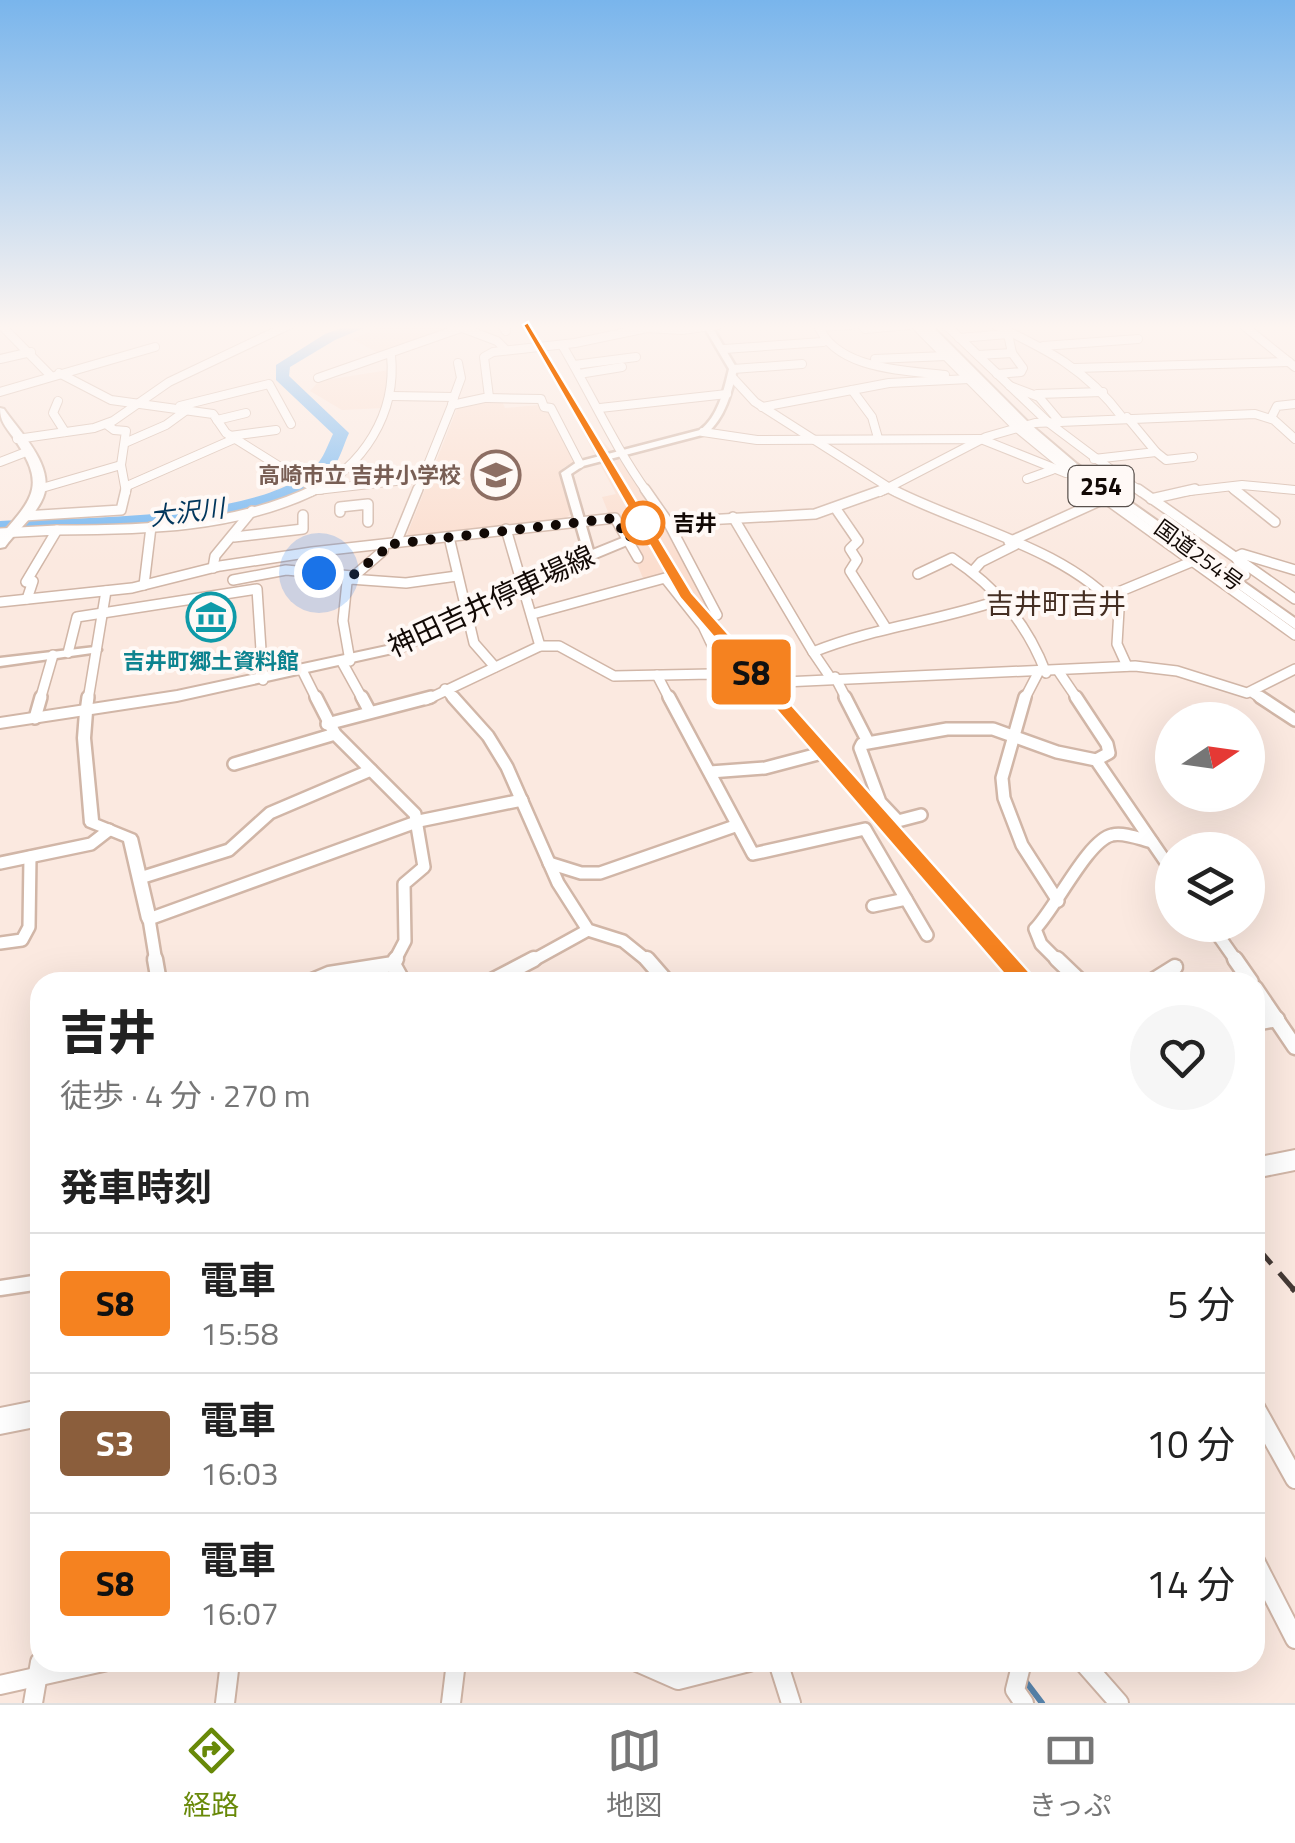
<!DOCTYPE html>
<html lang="ja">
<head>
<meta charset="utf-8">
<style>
  body { margin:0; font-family:"Titillium Web","Noto Sans JP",sans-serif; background:#f6f6f6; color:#222; height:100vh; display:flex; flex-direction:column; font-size:38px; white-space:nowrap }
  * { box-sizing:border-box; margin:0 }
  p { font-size:32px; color:#767676 }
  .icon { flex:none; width:55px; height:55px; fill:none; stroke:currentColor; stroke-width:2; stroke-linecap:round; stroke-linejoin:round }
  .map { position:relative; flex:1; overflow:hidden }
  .sheet { position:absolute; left:30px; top:972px; width:1235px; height:700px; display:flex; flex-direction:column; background:#fff; border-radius:30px; box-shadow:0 10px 40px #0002 }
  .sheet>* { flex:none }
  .badge { padding:0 20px; border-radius:8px; font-size:35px; line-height:65px }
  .needle { width:65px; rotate:77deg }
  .fabs { position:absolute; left:1155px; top:702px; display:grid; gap:20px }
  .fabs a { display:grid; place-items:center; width:110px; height:110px; border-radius:50%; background:#fff; box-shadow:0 10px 40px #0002; font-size:50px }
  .you { position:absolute; width:50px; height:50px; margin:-25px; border:8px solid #fff; border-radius:50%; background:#1a73e8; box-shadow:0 0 0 15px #1a73e833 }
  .map>.badge { position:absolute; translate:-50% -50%; box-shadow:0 0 0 5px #fff }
  h2 { padding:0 30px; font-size:38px; line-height:90px }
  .round { display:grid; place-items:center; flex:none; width:105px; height:105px; border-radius:52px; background:#f6f6f6 }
  .headline { display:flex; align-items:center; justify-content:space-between; height:170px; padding:0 30px }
  h1 { font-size:48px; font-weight:800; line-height:75px }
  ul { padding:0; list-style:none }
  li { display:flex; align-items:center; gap:30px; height:140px; padding:0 30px; border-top:2px solid #e0e0e0 }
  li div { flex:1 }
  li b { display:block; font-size:38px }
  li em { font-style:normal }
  li .badge { min-width:110px; font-weight:700; text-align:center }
  .menu { display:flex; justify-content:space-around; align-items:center; height:140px; border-top:2px solid #e0e0e0; background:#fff; font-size:28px; color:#767676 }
  .menu a { display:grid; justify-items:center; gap:5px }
  .menu .current { color:#688908 }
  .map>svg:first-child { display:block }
  .built { fill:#fbdecf }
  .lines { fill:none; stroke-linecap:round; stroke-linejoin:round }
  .stream { stroke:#5783ab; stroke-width:6 }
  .river { fill:#74b7f2; fill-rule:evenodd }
  .minor-far4-casing { stroke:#d1b6a7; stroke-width:10 }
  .minor-far3-casing { stroke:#d1b6a7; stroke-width:12 }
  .minor-far2-casing { stroke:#d1b6a7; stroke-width:16 }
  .minor-far1-casing { stroke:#d1b6a7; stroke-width:19 }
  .minor-casing { stroke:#d1b6a7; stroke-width:22 }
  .tertiary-casing { stroke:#d1b6a7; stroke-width:5 }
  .primary-casing { stroke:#d1b6a7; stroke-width:4 }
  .trunk-casing { stroke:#d1b6a7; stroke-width:4 }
  .minor-far4 { stroke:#fff; stroke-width:8 }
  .minor-far3 { stroke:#fff; stroke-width:9 }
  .minor-far2 { stroke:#fff; stroke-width:11 }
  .minor-far1 { stroke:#fff; stroke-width:14 }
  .minor { stroke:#fff; stroke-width:18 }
  .tertiary { fill:#fff; fill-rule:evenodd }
  .primary { fill:#fff; fill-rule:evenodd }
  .trunk { fill:#fff; fill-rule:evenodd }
  .rail-far3 { stroke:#453a35; stroke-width:2.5; stroke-dasharray:12 6; stroke-linecap:butt }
  .rail-far2 { stroke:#453a35; stroke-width:4; stroke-dasharray:20 10; stroke-linecap:butt }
  .rail-far1 { stroke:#453a35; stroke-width:5; stroke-dasharray:25 12; stroke-linecap:butt }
  .rail { stroke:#453a35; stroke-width:6; stroke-dasharray:31 15; stroke-linecap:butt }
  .line { fill:#f58220; stroke:#fff; stroke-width:2.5 }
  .walk { stroke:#120905; stroke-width:10; stroke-dasharray:0 18 }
  .stop-dot { fill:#fff; stroke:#f58220; stroke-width:5 }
  .labels { text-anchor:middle; stroke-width:8; stroke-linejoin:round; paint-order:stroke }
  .far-education-label { font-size:22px; font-weight:bold; fill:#785e54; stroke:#fff9f6; text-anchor:end }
  .far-stop-label { font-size:22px; font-weight:bold; fill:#120905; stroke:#fff9f6; text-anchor:start }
  .far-street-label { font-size:22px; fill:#120905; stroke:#fff9f6 }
  .far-culture-label { font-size:22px; font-weight:bold; fill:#0d838f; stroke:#fff9f6 }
  .shield { fill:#fff9f6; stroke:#59514d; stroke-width:2.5 }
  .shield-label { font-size:25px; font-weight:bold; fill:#120905 }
  .far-water-label { font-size:25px; font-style:italic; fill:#01365c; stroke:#fff9f6 }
  .street-label { font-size:28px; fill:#120905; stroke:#fff9f6 }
  .far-quarter-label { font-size:28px; fill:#452f23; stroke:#fff9f6 }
</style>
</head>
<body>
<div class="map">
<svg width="1295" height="1703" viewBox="0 0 1295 1703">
  <rect width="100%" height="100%" fill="#fbe9e0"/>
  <g class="built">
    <path d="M 386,325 L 452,325 L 457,328 L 384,356 L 352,339 Z"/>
    <path d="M 552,359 L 599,437 L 636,478 L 666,525 L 728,640 L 819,741 L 808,745 L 667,576 L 645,583 L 635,559 L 641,557 L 636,546 L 619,516 L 610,517 L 602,497 L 616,494 L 544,360 Z"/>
    <path d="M 389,370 L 384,408 L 342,410 L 310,391 L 319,381 Z"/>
    <path d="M 493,399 L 502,401 L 505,408 L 539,405 L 549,410 L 575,463 L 564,467 L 560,477 L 571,514 L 565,519 L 406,537 L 458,406 Z"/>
  </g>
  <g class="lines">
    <path class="stream" d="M 1023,1678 L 1042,1703"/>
    <path class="river" d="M 350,325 L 371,325 L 335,340 L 290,367 L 289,376 L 349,433 C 344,444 340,459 333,468 C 280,533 79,528 0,531 L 0,521 C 73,517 272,522 319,462 C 325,454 329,442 333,434 L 276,380 L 276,365 L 325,334 Z"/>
    <g class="minor-far4-casing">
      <g id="minor-far4">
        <path d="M 1,325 L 50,375"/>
        <path d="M 502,325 L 506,331"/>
        <path d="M 818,325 C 836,370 904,370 945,375"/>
        <path d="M 862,325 L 865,329 L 909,325"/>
        <path d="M 915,325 L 1017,428 L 1095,492"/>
        <path d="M 946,325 L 1049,423 L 1141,492"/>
        <path d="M 995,325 C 1048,350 1086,369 1122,417"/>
        <path d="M 1243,325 L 1295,367"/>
        <path d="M 457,326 L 497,341 L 506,350"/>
        <path d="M 819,327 L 851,325"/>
        <path d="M 959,338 L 1008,334 L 1012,353 L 1023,368 L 1021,372 L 997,374"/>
        <path d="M 562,345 C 591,394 614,446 647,492"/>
        <path d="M 1043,346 L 1138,339"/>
        <path d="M 724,349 L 823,342"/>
        <path d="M 978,355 L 1012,353"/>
        <path d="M 0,359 L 31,352"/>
        <path d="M 875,359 L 946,356"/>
        <path d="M 574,365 L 636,357"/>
        <path d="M 1075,368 L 1289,362"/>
        <path d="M 733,369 L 802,364"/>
        <path d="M 59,373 L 111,400 L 213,414 L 226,433 L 317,490 L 422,478"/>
        <path d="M 579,374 L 622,367"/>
        <path d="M 732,377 L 755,402 L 896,492"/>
        <path d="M 318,378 L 461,328"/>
        <path d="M 1010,386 L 1039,397 L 1060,422"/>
        <path d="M 852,390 L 872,417 L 878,438"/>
        <path d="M 0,392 L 155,347"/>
        <path d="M 1037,394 L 1103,392"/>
        <path d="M 392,396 L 454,397 L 452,405"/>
        <path d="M 454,397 L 461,378 L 458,363"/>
        <path d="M 487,398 L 541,399 L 544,407 L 551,408 L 580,464"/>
        <path d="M 58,401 L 53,413 L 65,432"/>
        <path d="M 452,405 L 489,397 L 484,357 L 493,352 L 575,343 L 647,328 L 682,330 L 718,325"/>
        <path d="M 180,406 L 269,384 L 291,424"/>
        <path d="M 762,407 L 889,383 L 969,379"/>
        <path d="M 600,408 L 727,394"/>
        <path d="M 1271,418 L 1277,406 L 1295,404"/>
        <path d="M 217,420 L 246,413"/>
        <path d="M 106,424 L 114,430 L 126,431 L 121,465 L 126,492"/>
        <path d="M 703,432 L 757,440 L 981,439 L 1066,473"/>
        <path d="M 230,436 L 276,430"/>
        <path d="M 17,439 L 94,428 L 113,421 L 169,382 L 289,325"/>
        <path d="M 127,442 L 166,425 L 188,409"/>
        <path d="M 1156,452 L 1166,460 L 1193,457"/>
        <path d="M 1094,459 L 1156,452 L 1127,417"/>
        <path d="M 0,462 L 26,452"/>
        <path d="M 1027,479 L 1052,470"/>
        <path d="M 127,486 L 234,439"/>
        <path d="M 42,488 L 121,465"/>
        <path d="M 1232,488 L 1237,492"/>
        <path d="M 311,492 C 363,467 397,414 391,355"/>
        <path d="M 417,492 L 452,405"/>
        <path d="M 880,492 L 986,437 L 1035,423 L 1255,414 L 1274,420 L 1295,439"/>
        <path d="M 1181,492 L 1242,485 L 1295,490"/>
      </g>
    </g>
    <g class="minor-far3-casing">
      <g id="minor-far3">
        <path d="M 316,489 L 321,489"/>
        <path d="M 645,489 L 668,522 L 717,615"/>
        <path d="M 891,489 C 962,526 1067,548 1119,610 L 1117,644 L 1127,666"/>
        <path d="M 1092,489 L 1295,635"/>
        <path d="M 1138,489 L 1295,599"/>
        <path d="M 1234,489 L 1275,522"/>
        <path d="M 1151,499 L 1195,489"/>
        <path d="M 836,509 L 858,541 L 850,549 L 857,560 L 850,571 L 886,628"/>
        <path d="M 340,512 L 340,507 L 368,504 L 368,522"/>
        <path d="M 24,516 L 121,510 L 126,489"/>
        <path d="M 733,517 L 813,652"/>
        <path d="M 668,522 L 815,514 L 885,489"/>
        <path d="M 506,529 L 540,646"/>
        <path d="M 57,530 C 143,530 237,528 316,489"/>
        <path d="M 0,533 L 57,530 L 26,582 L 33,581 L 27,599"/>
        <path d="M 234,537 L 303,529 L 303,515"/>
        <path d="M 449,537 L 474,643 L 495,667"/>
        <path d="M 1009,542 L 1104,499"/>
        <path d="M 396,543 L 418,489"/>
        <path d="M 213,568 L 215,556 L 252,511"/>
        <path d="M 973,571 L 981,562 L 1015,545"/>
        <path d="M 918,574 L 952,558 C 996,587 1027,623 1046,673"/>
        <path d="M 1245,575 L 1236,557 L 1242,554 L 1295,570"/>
        <path d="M 350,579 L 406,583 L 457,576"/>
        <path d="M 233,580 L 286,570 L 352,576"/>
        <path d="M 144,585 L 151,527"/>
        <path d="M 1109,596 L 1191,562"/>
        <path d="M 0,602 L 132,588 L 220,566 L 312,552 L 615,518 L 638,558"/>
        <path d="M 533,614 L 665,578 L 703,626 L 722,666 L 717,675"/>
        <path d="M 68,653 L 77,617 L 257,589 L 263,680"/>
        <path d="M 350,661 L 343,621 L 347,582 L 383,551 L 384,545"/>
        <path d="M 342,662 L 363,700"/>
        <path d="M 303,672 L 317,700"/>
        <path d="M 1059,672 L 1078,700"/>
        <path d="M 657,675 L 670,700"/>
        <path d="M 830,677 L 813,652 C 875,627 940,621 1003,599"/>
        <path d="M 835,677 L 847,700"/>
        <path d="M 445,689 L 455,700"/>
        <path d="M 1253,693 L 1264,700"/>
        <path d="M 40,700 L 53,655"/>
        <path d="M 88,700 L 106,591"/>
        <path d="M 426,700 L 540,646 L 559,646 L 614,676 L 711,674 L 738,684 L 1135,666 L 1177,671 L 1247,693 L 1295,669"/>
        <path d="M 1024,700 L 1038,673"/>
      </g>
    </g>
    <g class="minor-far2-casing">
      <g id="minor-far2">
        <path d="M 316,697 L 335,734 L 415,814 L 424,867 L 404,884 L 405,941 L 394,962"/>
        <path d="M 362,697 L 370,712"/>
        <path d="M 453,697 L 488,736 L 507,767 L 558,883 L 588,930 L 623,941 L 649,962"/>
        <path d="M 669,697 L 753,854 L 865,829 L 927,935"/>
        <path d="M 845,697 L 868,742"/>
        <path d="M 1025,697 L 1002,778 L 1004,798 L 1022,845 L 1058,901"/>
        <path d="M 1076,697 L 1107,744 L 1109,753 L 1096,760"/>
        <path d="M 1260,697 L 1295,720"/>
        <path d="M 86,712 L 88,697"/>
        <path d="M 35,718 L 41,697"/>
        <path d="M 327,724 L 431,697"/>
        <path d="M 234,764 L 335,734"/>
        <path d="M 710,772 L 765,768 L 818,754"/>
        <path d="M 921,815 L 898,821 L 880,802 L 860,748 L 862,744 L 947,729 L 993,729 L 1057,752 L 1096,760 L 1172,871"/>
        <path d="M 0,863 L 91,844 L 109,830"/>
        <path d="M 549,863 L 581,873 L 600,873 L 735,826"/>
        <path d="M 140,878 L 229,850 L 270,813 L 371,770"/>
        <path d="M 873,906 L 906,899"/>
        <path d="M 1211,925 L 1237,962"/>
        <path d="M 0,943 L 22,940 L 29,927 L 30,857"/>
        <path d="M 156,962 L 149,919 L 419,821 L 522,800"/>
        <path d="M 530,962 L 588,930"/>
        <path d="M 1059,962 L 1041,944 L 1035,929 C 1055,909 1088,840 1112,835 C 1124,832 1140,839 1152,842"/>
      </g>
    </g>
    <g class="minor-far1-casing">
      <g id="minor-far1">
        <path d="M 155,959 L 159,982"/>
        <path d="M 647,959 L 667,982"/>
        <path d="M 1057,959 L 1081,982"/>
        <path d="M 1235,959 L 1251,982"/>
        <path d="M 393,964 L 403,982"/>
        <path d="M 310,982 L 329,974 L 393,964 L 396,959"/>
        <path d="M 490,982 L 534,959"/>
        <path d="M 1103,982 L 1123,982"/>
        <path d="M 1151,982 L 1175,967"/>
        <path d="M 1255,988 L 1295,1047"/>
        <path d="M 1255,1023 L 1277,1019"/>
        <path d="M 0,1288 L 40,1282"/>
      </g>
    </g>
    <g class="minor-casing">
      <g id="minor">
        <path d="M 1255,1407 L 1295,1479"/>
        <path d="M 1255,1561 L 1295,1639"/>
        <path d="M 637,1662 L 678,1680 L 749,1662"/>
        <path d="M 778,1662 L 791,1703"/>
        <path d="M 1022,1662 L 1015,1690 L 1024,1703"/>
        <path d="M 1083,1662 L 1119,1703"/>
        <path d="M 0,1685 L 103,1662"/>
        <path d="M 33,1703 L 40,1662"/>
        <path d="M 225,1703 L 230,1662"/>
        <path d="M 451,1703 L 456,1662"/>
      </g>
    </g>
    <g class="tertiary-casing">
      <g id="tertiary">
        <path d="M 703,325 L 711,325 L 737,369 C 732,391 725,419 706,434 L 583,466 L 571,474 L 594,554 L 593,556 L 585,556 L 561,473 L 577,462 L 700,430 C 718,417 724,390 729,369 Z"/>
        <path d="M 95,647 L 101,650 L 99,652 L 0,666 L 0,658 Z"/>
        <path d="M 86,708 L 92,712 L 90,738 L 98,820 L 135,835 L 137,838 L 156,919 L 154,923 L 144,923 L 142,919 L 124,841 L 87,826 L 85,823 L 78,738 L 80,712 Z"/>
      </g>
    </g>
    <g class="primary-casing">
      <g id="primary">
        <path d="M 627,536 L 632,537 L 632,543 L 526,587 L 406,650 L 177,701 L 0,728 L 0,718 L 177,691 L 396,644 L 516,581 Z"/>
        <path d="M 1295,1150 L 1295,1170 L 1255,1178 L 1255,1158 Z"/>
        <path d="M 40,1400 L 40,1426 L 0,1434 L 0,1408 Z"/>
      </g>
    </g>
    <g class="trunk-casing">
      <g id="trunk">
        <path d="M 920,325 L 931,325 L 1030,424 L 1077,464 L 1295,618 L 1295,629 L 1069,468 L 1022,428 Z"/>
        <path d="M 0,408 L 4,409 C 21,434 59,469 41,502 C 32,519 16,532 5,547 L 0,548 L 0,536 C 35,497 46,484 13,437 C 5,426 0,421 0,408 Z"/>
      </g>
    </g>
    <use href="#minor-far4" class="minor-far4"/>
    <use href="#minor-far3" class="minor-far3"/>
    <use href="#minor-far2" class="minor-far2"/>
    <use href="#minor-far1" class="minor-far1"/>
    <use href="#minor" class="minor"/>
    <use href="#tertiary" class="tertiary"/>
    <use href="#primary" class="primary"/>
    <use href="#trunk" class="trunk"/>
    <path class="rail-far3" d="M 528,325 L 686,595 L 778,700"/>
    <path class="rail-far2" d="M 776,697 L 1007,962"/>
    <g class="rail-far1">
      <path d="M 1005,959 L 1025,982"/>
      <path d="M 1255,1245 L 1295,1291"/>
    </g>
    <path class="rail" d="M 1292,1288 L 1295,1291"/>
  </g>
  <linearGradient id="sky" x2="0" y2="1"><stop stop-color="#79b5ec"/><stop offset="0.58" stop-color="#fdf5f1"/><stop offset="1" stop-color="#fdf5f1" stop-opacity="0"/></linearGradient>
  <rect width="1295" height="564" fill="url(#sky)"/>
  <path class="line" d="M 528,322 L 692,593 L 1033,976 L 1036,982 L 1033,989 L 1017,989 L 680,598 L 523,325 Z"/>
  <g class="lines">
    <path class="walk" d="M 319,573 L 352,576 L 383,551 L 384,545 L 616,518 L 627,540 L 643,523"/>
  </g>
  <defs>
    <g id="school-ring" transform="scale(2.5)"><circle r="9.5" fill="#fff9f6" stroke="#8d6e63" stroke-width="1.5"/><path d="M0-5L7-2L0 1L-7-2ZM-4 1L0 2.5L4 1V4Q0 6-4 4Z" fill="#8d6e63"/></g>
    <g id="museum-ring" transform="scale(2.5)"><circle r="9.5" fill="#fff9f6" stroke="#0f9aa8" stroke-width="1.5"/><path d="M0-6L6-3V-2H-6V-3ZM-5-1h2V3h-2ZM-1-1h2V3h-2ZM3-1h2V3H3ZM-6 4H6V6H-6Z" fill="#0f9aa8"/></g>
  </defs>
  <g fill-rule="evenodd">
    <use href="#school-ring" x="496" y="475"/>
    <use href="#museum-ring" x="211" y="617"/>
  </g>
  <circle class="stop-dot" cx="643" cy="523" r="20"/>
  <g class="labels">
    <g class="far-education-label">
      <text x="461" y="483">高崎市立 吉井小学校</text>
    </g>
    <g class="far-stop-label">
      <text x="673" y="531">吉井</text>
    </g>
    <g class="far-street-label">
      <text transform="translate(1199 555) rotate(36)" y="8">国道254号</text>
    </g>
    <g class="far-culture-label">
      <text x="211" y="669">吉井町郷土資料館</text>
    </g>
    <rect class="shield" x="1068.5" y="466" width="65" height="40" rx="8"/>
    <g class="shield-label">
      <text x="1101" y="495">254</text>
    </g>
    <g class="far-water-label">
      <text transform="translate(187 512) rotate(-7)" y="9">大沢川</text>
    </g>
    <g class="street-label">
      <text transform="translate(491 601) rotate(-25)" y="10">神田吉井停車場線</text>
    </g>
    <g class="far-quarter-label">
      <text x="1056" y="614">吉井町吉井</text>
    </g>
  </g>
</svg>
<div class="fabs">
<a><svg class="needle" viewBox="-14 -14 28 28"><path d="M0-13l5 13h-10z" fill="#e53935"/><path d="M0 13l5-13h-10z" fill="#767676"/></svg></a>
<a><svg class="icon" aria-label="layers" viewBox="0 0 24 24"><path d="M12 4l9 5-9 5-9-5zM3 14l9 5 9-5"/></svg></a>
</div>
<div class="you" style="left:319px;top:573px"></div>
<b class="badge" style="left:751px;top:672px;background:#f58220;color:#111">S8</b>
<section class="sheet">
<div class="headline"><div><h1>吉井</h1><p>徒歩 · 4 分 · 270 m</p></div><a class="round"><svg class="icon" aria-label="heart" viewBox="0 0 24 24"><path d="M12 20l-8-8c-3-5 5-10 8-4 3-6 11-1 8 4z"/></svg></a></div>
<h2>発車時刻</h2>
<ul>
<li><span class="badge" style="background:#f58220;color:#111">S8</span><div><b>電車</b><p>15:58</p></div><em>5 分</em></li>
<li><span class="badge" style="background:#8b5e3c;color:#fff">S3</span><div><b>電車</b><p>16:03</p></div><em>10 分</em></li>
<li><span class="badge" style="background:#f58220;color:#111">S8</span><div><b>電車</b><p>16:07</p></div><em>14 分</em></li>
</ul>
</section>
</div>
<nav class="menu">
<a class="current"><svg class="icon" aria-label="directions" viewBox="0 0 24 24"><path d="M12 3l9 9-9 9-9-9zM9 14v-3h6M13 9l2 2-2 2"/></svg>経路</a>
<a><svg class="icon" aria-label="map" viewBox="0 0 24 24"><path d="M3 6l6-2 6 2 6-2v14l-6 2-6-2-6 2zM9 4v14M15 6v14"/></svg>地図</a>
<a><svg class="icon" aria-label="tickets" viewBox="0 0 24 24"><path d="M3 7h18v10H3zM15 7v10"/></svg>きっぷ</a>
</nav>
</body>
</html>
